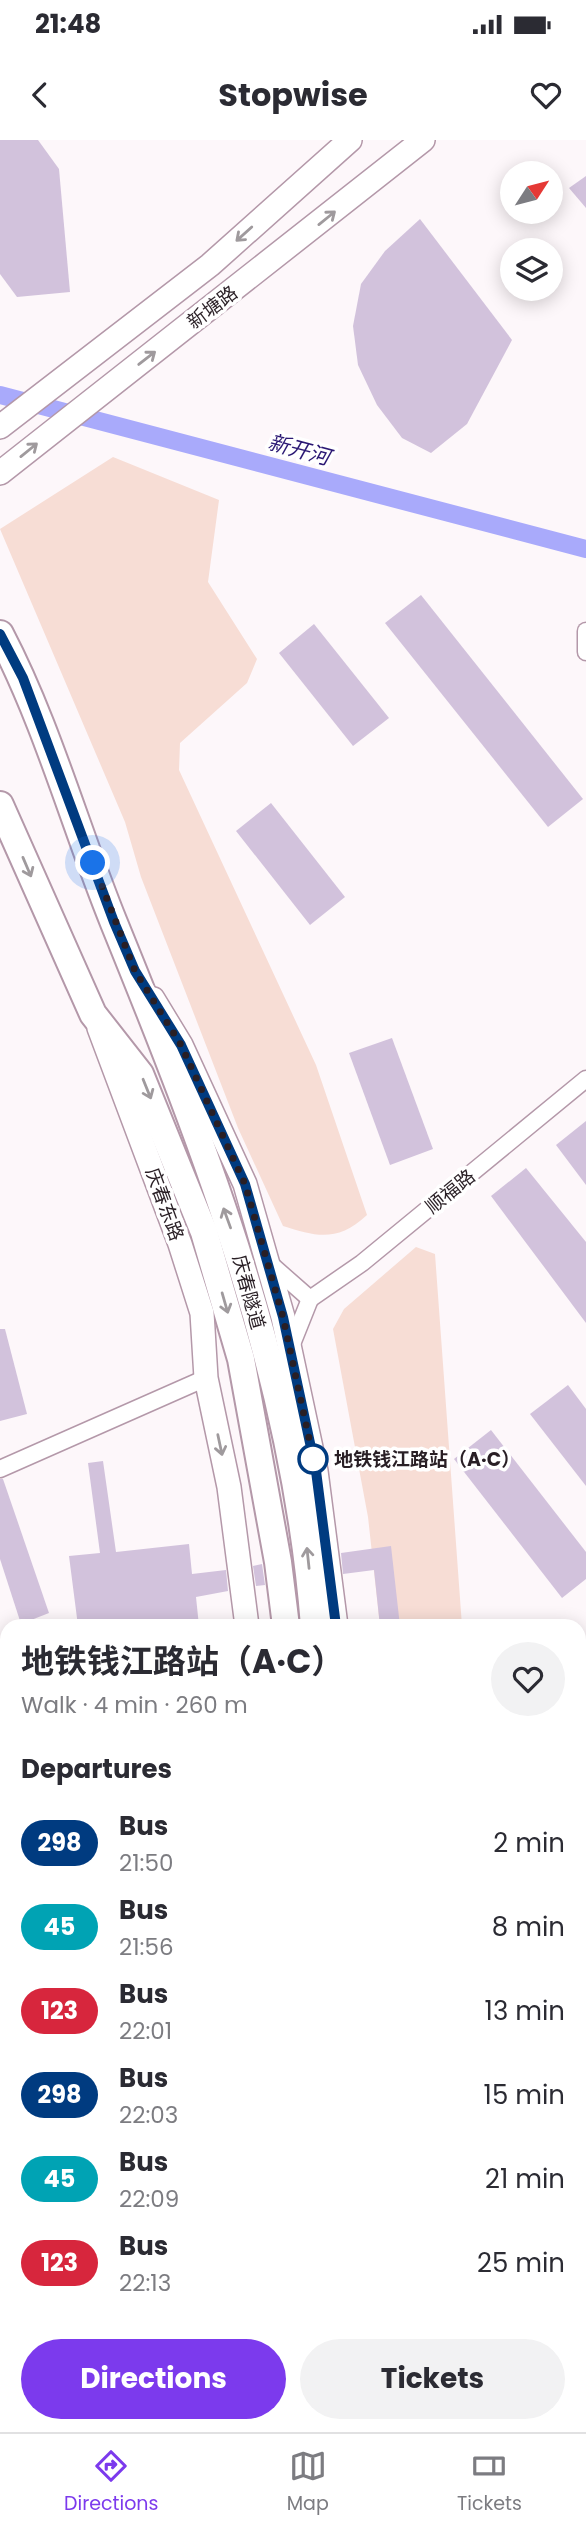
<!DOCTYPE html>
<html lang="en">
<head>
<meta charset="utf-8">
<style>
  body { margin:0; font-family:Poppins,"Noto Sans SC",sans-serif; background:#f2f2f3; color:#2b2b33; height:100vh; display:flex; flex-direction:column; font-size:26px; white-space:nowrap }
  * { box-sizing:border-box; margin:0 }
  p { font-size:23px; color:#7c7c81 }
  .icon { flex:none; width:38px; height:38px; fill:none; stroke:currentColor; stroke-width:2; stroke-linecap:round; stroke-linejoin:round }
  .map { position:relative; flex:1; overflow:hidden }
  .panel { position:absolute; left:0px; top:1479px; width:586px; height:814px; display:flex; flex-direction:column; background:#fff; border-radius:21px 21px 0 0; box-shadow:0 4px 18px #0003 }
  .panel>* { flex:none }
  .badge { padding:0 14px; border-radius:23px; font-size:24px; line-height:46px }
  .needle { width:46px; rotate:54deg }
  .tools { position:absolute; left:500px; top:21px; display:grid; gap:14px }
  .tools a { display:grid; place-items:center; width:63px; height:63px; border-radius:50%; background:#fff; box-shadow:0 4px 18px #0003; font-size:35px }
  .you { position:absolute; width:35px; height:35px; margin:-18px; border:5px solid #fff; border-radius:50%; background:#1a73e8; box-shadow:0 0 0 10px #1a73e833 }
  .map>.badge { position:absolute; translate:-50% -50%; box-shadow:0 0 0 4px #fff }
  h2 { padding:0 21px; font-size:26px; line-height:63px }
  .round { display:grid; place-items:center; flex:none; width:74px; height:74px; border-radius:37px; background:#f2f2f3 }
  .head { display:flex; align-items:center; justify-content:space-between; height:119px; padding:0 21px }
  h1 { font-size:33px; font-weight:700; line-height:52px }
  .action { display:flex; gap:14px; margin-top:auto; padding:14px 21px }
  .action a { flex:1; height:80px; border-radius:42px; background:#7c3aed; color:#fff; font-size:28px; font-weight:700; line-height:80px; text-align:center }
  .action a+a { background:#f2f2f3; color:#2b2b33 }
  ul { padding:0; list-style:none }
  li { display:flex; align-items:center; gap:21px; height:84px; padding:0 21px }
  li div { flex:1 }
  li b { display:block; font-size:26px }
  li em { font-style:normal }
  li .badge { min-width:77px; font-weight:700; text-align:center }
  .status { display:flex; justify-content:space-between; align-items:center; height:49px; padding:0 35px; background:#fff; direction:ltr }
  .status svg { height:19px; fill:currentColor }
  header { display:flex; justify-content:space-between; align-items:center; height:91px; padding:0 21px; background:#fff; font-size:32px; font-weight:700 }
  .tabs { display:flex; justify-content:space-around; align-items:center; height:98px; border-top:2px solid #e1e1e2; background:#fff; font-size:19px; color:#7c7c81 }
  .tabs a { display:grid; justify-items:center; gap:4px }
  .tabs .current { color:#7c3aed }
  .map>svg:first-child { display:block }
  .green { fill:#f7ddd5 }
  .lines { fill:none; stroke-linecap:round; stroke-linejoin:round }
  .canal { stroke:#a9aafb; stroke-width:18 }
  .building { fill:#d2c2dc }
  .minor-casing { stroke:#b498a9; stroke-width:19 }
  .secondary-casing { stroke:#b498a9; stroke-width:26 }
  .primary-casing { stroke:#b498a9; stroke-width:30 }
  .minor { stroke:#fff; stroke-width:16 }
  .secondary { stroke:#fff; stroke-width:23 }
  .primary { stroke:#fff; stroke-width:26 }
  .oneway { stroke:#9f9a9d }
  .line-casing { stroke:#fff; stroke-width:16 }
  .line { stroke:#003b80; stroke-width:10 }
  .walk { stroke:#291f25; stroke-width:7; stroke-dasharray:0 12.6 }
  .stop-dot { fill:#fff; stroke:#003b80; stroke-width:3.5 }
  .labels { text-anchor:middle; stroke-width:7; stroke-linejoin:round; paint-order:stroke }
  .street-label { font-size:19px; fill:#291f25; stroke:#fff }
  .stop-label { font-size:19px; font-weight:bold; fill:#291f25; stroke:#fff; text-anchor:start }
  .water-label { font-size:21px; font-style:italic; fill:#2b1874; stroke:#fff }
</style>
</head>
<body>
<div class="status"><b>21:48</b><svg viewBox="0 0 49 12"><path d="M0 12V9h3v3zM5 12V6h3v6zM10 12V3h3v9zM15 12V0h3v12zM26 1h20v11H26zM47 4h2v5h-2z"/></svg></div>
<header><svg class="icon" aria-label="back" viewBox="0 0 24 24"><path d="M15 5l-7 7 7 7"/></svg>Stopwise<svg class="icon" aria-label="heart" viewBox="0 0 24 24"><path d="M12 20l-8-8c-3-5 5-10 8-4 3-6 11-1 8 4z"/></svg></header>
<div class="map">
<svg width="586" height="2292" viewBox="0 0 586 2292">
  <rect width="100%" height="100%" fill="#fdf7fa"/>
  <g class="green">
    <path d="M 113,317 L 219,360 L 208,442 L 257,519 L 247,543 L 180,603 L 179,630 L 316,925 L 367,1075 C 338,1102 317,1097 283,1086 L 238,988 L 141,737 L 125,682 L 0,389 Z"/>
    <path d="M 416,1107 L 435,1114 L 462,1486 L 380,1486 L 368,1377 L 333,1189 L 344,1169 Z"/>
    <rect x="0" y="2040" width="7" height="134"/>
    <path d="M 173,2286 L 294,2286 L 294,2292 L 174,2292 Z"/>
  </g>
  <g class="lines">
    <path class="canal" d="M 0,255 L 586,409"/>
  </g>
  <g class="building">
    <path d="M 0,0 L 38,0 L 59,29 L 70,152 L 17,157 L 0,134 Z"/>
    <path d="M 586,36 L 586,68 L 569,48 Z"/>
    <path d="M 420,79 L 512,200 L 467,284 L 431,313 L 402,298 L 377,265 L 358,225 L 353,186 L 361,144 L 385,111 Z"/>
    <path d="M 421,455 L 583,659 L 548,687 L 385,483 Z"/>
    <path d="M 314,484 L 389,578 L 353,606 L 279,513 Z"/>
    <path d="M 271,663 L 345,757 L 310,785 L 236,691 Z"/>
    <path d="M 392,898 L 433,1009 L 390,1025 L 349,913 Z"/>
    <path d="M 586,981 L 586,1045 L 556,1005 Z"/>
    <path d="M 526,1028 L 586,1102 L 586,1183 L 491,1056 Z"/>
    <path d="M 0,1189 L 5,1189 L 27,1274 L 0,1281 Z"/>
    <path d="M 568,1245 L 586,1269 L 586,1346 L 530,1274 Z"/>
    <path d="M 491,1290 L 586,1412 L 586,1439 L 562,1458 L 454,1319 Z"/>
    <path d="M 103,1321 L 116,1412 L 189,1404 L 192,1434 L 226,1430 L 228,1451 L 196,1457 L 199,1486 L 78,1486 L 69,1416 L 100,1413 L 88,1323 Z"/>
    <path d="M 0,1339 L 3,1339 L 49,1473 L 21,1484 L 0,1419 Z"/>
    <path d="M 391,1406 L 400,1486 L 380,1486 L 374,1430 L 343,1434 L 341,1413 Z"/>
    <path d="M 262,1424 L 265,1445 L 256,1446 L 253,1426 Z"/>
  </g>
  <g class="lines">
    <g class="minor-casing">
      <g id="minor">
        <path d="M 586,491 L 586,512"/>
        <path d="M 268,1122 L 310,1159"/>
        <path d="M 310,1159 L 362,1123 L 586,939"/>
        <path d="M 290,1209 L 310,1159"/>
        <path d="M 0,1329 L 206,1238"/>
      </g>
    </g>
    <g class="secondary-casing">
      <g id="secondary">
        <path d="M 0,287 L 210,125 L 350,0"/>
        <path d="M 0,333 L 423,0"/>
        <path d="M 153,859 L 181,905 L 245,1044 L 283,1177 L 316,1331 L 336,1486"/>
        <path d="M 99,888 L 180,1104 L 202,1173 L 206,1238 L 229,1347 L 247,1486"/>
        <path d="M 579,1907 L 586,1907"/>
        <path d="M 0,1928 L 7,1928"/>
        <path d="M 579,1959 L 586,1958"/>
        <path d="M 0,1977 L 7,1977"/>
        <path d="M 347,2286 L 348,2292"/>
        <path d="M 369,2286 L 370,2292"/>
        <path d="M 416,2286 L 417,2292"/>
      </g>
    </g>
    <g class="primary-casing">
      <g id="primary">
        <path d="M 0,494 C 48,586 75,687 114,783 C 207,1012 295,1237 314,1486"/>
        <path d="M 0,665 L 93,874 L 140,934 L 204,1092 L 241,1219 L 278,1422 L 286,1486"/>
        <path d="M 307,2286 L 308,2292"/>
        <path d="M 394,2286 L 395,2292"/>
      </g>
    </g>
    <use href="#minor" class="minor"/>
    <use href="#secondary" class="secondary"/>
    <use href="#primary" class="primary"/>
  </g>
  <defs><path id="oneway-shaft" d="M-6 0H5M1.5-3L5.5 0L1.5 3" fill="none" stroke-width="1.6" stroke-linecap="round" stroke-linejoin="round" transform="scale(1.75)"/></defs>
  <g class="oneway">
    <use href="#oneway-shaft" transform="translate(327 78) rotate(-39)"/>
    <use href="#oneway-shaft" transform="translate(244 94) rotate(138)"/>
    <use href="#oneway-shaft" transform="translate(147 218) rotate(-38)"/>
    <use href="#oneway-shaft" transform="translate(29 310) rotate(-39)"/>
    <use href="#oneway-shaft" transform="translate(27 727) rotate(67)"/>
    <use href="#oneway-shaft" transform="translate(147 949) rotate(68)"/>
    <use href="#oneway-shaft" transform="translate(227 1078) rotate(-110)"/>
    <use href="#oneway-shaft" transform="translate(225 1163) rotate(74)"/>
    <use href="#oneway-shaft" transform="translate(220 1305) rotate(78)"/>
    <use href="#oneway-shaft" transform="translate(308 1418) rotate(-96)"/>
  </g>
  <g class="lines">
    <g class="line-casing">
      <path id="line" d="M 0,494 L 23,538 L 114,782 L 135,831 L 181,905 L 245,1044 L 283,1177 L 316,1331 L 336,1486"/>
    </g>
    <use href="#line" class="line"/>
    <path class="walk" d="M 93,723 L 135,831 L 181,905 L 245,1044 L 283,1177 L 316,1331 L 313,1319"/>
  </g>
  <circle class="stop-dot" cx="313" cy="1319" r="14"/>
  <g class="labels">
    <g class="street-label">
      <text transform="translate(212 167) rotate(-37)" y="7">新塘路</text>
      <text transform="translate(450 1051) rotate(-39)" y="7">顺福路</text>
      <text transform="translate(165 1064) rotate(70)" y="7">庆春东路</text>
      <text transform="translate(249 1152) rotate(75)" y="7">庆春隧道</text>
    </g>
    <g class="stop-label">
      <text x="334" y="1326">地铁钱江路站（A·C）</text>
    </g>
    <g class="water-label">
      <text transform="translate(299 310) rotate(15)" y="7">新开河</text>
    </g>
  </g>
</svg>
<div class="tools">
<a><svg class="needle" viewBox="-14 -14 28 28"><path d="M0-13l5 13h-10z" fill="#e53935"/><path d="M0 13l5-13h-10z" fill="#7c7c81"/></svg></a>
<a><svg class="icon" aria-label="layers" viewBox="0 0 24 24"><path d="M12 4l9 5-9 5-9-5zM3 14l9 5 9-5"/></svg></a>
</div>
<div class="you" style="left:93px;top:723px"></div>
<section class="panel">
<div class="head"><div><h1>地铁钱江路站（A·C）</h1><p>Walk · 4 min · 260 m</p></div><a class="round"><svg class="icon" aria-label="heart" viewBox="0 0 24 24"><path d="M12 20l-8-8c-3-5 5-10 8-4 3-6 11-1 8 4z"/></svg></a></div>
<h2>Departures</h2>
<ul>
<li><span class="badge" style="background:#003b80;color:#fff">298</span><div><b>Bus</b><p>21:50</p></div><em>2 min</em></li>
<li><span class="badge" style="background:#00a3b4;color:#fff">45</span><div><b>Bus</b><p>21:56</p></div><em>8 min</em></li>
<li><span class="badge" style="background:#d7263d;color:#fff">123</span><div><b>Bus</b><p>22:01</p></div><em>13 min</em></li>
<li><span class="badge" style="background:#003b80;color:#fff">298</span><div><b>Bus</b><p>22:03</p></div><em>15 min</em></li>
<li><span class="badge" style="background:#00a3b4;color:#fff">45</span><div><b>Bus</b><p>22:09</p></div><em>21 min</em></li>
<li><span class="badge" style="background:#d7263d;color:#fff">123</span><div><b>Bus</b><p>22:13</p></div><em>25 min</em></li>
</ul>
<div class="action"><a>Directions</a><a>Tickets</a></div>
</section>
</div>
<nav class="tabs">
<a class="current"><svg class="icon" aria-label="directions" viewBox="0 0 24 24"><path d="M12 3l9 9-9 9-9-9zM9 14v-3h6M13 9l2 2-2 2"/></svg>Directions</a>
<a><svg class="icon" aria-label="map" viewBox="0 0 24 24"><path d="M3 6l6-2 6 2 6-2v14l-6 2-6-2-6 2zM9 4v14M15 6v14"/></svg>Map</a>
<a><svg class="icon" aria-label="tickets" viewBox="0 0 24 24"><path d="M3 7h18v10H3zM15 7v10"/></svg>Tickets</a>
</nav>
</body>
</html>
